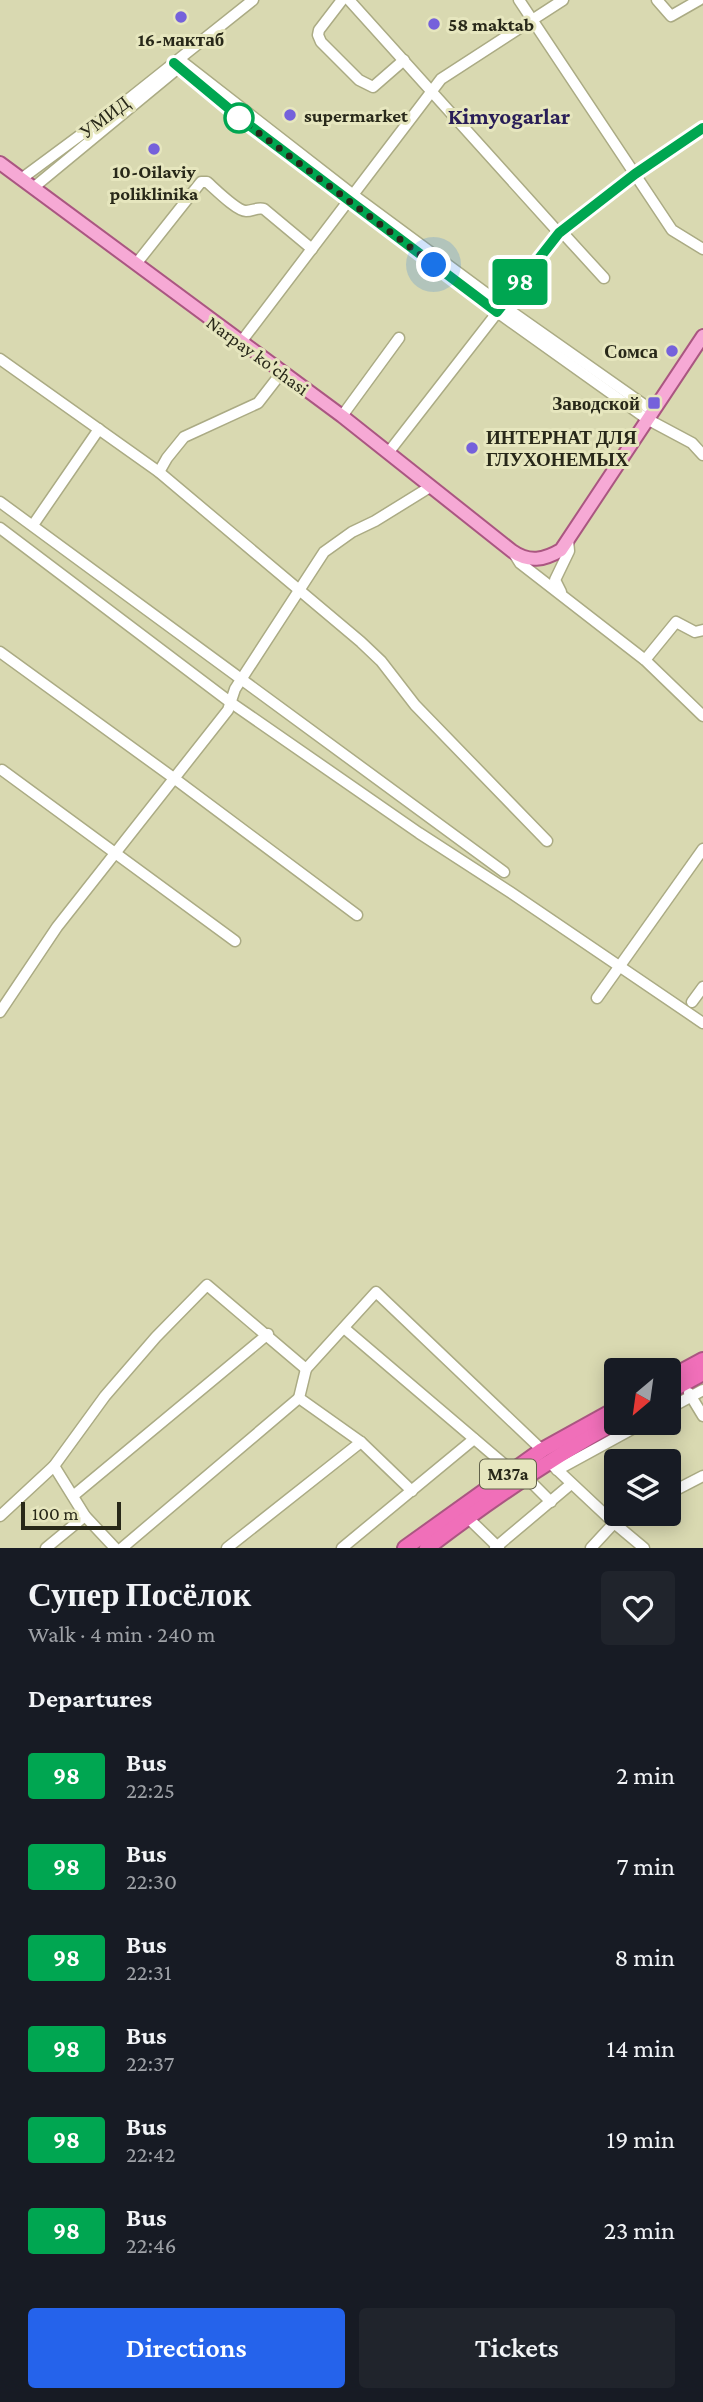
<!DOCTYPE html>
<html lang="en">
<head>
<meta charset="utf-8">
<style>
  body { margin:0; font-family:"Crimson Pro",serif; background:#20242c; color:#f1f3f6; height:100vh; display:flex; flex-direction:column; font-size:26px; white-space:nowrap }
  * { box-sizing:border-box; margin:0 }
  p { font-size:23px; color:#9ea1a6 }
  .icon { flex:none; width:38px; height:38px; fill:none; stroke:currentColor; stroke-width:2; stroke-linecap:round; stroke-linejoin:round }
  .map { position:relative; height:1548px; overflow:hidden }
  .panel { display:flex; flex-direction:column; background:#171b24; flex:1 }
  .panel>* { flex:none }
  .badge { padding:0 14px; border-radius:5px; font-size:24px; line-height:46px }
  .needle { width:46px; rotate:209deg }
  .controls { position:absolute; left:604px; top:1358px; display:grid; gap:14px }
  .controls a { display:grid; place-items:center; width:77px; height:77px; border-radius:7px; background:#171b24; box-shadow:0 4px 18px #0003; font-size:35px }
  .scale { position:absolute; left:21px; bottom:18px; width:100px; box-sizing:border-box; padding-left:7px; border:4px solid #282819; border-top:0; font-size:19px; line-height:24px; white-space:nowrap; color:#282819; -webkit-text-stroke:5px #e6e6be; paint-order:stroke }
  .you { position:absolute; width:35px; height:35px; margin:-18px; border:5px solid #fff; border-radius:50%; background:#1a73e8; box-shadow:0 0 0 10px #1a73e833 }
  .map>.badge { position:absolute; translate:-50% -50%; box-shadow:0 0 0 4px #fff }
  h2 { padding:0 28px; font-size:26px; line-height:63px }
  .round { display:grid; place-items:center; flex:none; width:74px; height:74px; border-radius:7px; background:#20242c }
  .headline { display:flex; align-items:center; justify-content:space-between; height:119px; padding:0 28px }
  h1 { font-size:33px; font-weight:600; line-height:52px }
  .cta { display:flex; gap:14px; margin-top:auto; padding:14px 28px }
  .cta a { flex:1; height:80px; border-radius:7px; background:#2563eb; color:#fff; font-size:28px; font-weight:600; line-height:80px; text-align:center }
  .cta a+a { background:#20242c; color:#f1f3f6 }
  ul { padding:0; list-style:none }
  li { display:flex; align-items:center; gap:21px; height:91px; padding:0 28px }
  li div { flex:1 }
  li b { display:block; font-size:26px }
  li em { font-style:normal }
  li .badge { min-width:77px; font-weight:700; text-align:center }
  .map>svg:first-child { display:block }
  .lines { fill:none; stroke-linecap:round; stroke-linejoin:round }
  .minor-casing { stroke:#abab84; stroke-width:13 }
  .major-casing { stroke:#aa5681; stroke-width:16 }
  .highway-casing { stroke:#aa5681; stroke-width:18 }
  .minor { stroke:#fff; stroke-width:10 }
  .major { stroke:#f6a9d5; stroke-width:12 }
  .highway { stroke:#f06fb9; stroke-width:14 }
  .line-casing { stroke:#fff; stroke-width:16 }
  .line { stroke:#00a651; stroke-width:10 }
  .walk { stroke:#282819; stroke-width:7; stroke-dasharray:0 12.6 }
  .poi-dot { fill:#7561db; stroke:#e6e6be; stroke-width:2.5 }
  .stop-dot { fill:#fff; stroke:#00a651; stroke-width:3.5 }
  .labels { text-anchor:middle; stroke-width:6; stroke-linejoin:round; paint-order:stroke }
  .shield { fill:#e6e6be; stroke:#61614a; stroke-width:2 }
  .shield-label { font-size:18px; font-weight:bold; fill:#282819 }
  .poi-label { font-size:19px; font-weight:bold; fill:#282819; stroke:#e6e6be; text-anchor:start }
  .street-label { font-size:19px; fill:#282819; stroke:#e6e6be }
  .quarter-label { font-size:23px; font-weight:bold; fill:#281d57; stroke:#e6e6be }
</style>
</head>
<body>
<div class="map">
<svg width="703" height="1548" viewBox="0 0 703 1548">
  <rect width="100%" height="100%" fill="#d9d9b1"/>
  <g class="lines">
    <g class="minor-casing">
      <g id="minor">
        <path d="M 342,0 L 319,30 L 318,35 L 321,42 L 359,80 L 373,87 L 404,60"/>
        <path d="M 349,0 L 559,233"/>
        <path d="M 519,0 L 672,230 L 703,249"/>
        <path d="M 657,0 L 671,16 L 699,0"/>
        <path d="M 180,60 L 352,194 L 502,305 L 653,411"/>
        <path d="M 174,63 L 245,123 L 497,312 L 647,419 L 692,443 L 703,455"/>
        <path d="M 21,179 L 125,102 L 253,0"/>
        <path d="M 33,188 L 182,65"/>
        <path d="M 561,231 L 604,278"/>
        <path d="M 136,264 L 201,182 L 207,182 C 215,189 237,211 246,211 C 253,211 257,207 264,209 L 312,249"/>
        <path d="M 241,342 L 441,79 L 563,0"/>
        <path d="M 0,359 L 159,472 L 361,642 L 381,661 L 415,705 L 547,841"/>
        <path d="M 342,416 L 399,338"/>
        <path d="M 388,453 L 559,233 L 635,174 L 703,128"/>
        <path d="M 159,472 L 167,458 L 184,437 L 258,403 L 282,372"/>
        <path d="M 0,502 L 504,872"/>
        <path d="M 33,525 L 99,429"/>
        <path d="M 0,528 L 230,702 L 419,833 L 510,892 L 703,1023"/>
        <path d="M 513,552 L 520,563 L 645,660 L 703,716"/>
        <path d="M 561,592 L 555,580 L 569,551 L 568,540"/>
        <path d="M 0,652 L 175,779 L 357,915"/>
        <path d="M 645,660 L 676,622 L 695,632 L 703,630"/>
        <path d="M 2,770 L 235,941"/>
        <path d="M 597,998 L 703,849"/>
        <path d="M 692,1002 L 703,987"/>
        <path d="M 0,1012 L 57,927 L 228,710 L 235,689 L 324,552 L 352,532 L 375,521 L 430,487"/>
        <path d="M 344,1328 L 512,1471"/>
        <path d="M 306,1369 L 299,1398 L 361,1442 L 412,1491"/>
        <path d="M 689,1393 L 703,1416"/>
        <path d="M 668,1409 L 703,1390"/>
        <path d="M 549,1462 L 614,1523 L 644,1548"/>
        <path d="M 54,1466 L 85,1516 L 115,1548"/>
        <path d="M 557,1470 L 643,1423"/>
        <path d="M 526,1477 L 551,1502"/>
        <path d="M 668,1494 L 703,1476"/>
        <path d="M 73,1496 L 268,1334"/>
        <path d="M 0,1516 L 54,1466 L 105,1396 L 156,1337 L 207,1285 L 306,1369 L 376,1292 L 542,1450"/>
        <path d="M 467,1517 L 499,1548"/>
        <path d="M 46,1548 L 85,1516"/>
        <path d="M 122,1548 L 299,1398"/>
        <path d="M 227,1548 L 361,1442"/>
        <path d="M 342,1548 L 474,1439"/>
        <path d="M 495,1548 L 571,1484"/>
        <path d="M 591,1548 L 614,1523 L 632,1514"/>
      </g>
    </g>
    <g class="major-casing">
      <path id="major" d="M 0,163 L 342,416 L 512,551 C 529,563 544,560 561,550 L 703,336"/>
    </g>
    <g class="highway-casing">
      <g id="highway">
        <path d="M 668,1379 L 703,1360"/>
        <path d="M 668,1392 L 703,1373"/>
        <path d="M 405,1548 L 542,1450 L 616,1409"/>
        <path d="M 427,1548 C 487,1502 550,1459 616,1422"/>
      </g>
    </g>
    <use href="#minor" class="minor"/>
    <use href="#major" class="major"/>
    <use href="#highway" class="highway"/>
  </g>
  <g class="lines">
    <g class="line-casing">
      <path id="line" d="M 174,63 L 245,122 L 497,312 L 559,233 L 635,174 L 703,128"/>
    </g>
    <use href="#line" class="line"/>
    <path class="walk" d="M 239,118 L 434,265"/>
  </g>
  <g class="poi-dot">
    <circle cx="181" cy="17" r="7"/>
    <circle cx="434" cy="24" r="7"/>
    <circle cx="290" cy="115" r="7"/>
    <circle cx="154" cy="149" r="7"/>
    <circle cx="672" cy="351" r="7"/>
    <rect x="647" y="396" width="14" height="14" rx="3.5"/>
    <circle cx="472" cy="448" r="7"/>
  </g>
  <circle class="stop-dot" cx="239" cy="118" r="14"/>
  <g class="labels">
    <rect class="shield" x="480" y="1459.5" width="56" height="29" rx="5"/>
    <g class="shield-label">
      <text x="508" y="1480">M37a</text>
    </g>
    <g class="poi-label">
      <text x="448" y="31">58 maktab</text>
      <text x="181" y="46" text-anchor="middle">16-мактаб</text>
      <text x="304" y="122">supermarket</text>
      <text x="154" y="178" text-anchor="middle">10-Oilaviy<tspan x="154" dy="22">poliklinika</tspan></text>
      <text x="658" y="358" text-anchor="end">Сомса</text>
      <text x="640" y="410" text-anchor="end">Заводской</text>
      <text x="486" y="444">ИНТЕРНАТ ДЛЯ<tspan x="486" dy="22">ГЛУХОНЕМЫХ</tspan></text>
    </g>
    <g class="street-label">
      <text transform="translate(104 117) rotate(-37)" y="7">УМИД</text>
      <text transform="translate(258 355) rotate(36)" y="7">Narpay ko'chasi</text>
    </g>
    <g class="quarter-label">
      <text x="509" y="124">Kimyogarlar</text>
    </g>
  </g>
</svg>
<div class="controls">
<a><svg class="needle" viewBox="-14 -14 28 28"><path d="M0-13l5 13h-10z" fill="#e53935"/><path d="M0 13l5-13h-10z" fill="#9ea1a6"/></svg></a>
<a><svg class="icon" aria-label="layers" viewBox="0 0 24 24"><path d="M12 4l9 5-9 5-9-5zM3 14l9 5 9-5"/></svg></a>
</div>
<div class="scale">100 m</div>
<div class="you" style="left:434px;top:265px"></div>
<b class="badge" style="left:520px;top:282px;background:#00a651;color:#fff">98</b>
</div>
<section class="panel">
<div class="headline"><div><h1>Супер Посёлок</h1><p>Walk · 4 min · 240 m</p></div><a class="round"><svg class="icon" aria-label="heart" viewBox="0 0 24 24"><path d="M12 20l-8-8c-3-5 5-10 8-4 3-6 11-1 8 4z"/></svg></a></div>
<h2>Departures</h2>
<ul>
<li><span class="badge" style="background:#00a651;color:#fff">98</span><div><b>Bus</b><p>22:25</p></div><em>2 min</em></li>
<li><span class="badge" style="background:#00a651;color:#fff">98</span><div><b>Bus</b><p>22:30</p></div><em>7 min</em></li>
<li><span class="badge" style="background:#00a651;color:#fff">98</span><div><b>Bus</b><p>22:31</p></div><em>8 min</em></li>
<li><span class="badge" style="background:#00a651;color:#fff">98</span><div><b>Bus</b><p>22:37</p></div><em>14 min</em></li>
<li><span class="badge" style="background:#00a651;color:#fff">98</span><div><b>Bus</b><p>22:42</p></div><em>19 min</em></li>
<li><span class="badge" style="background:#00a651;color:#fff">98</span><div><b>Bus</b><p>22:46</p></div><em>23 min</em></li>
</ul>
<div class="cta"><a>Directions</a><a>Tickets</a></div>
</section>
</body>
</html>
